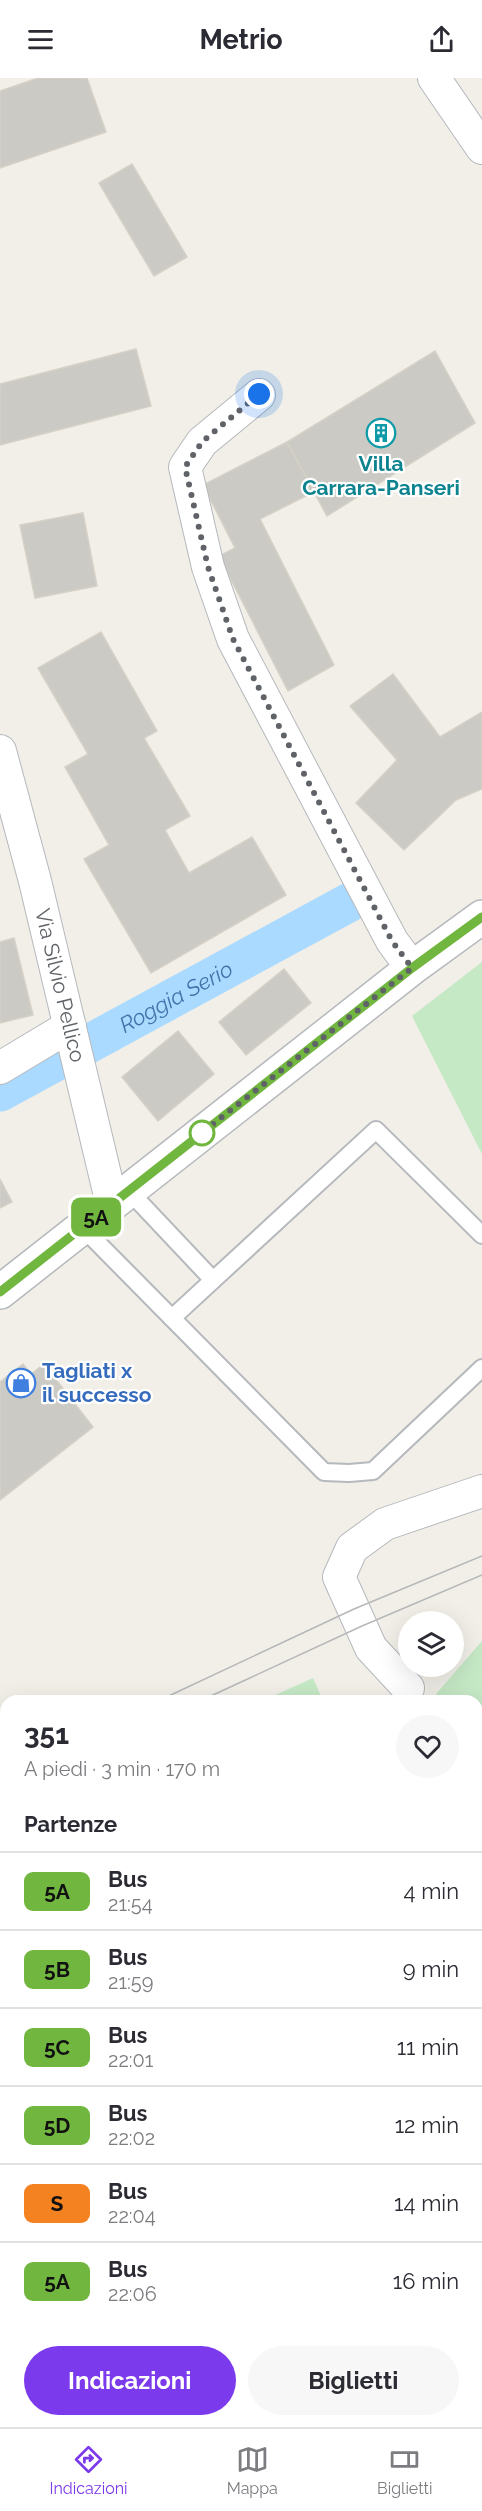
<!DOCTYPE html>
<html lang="it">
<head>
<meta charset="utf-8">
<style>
  body { margin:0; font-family:Raleway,sans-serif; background:#f7f7f7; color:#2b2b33; height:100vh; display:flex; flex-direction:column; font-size:22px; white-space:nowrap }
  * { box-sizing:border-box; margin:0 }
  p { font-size:20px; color:#7c7c81 }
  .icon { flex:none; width:33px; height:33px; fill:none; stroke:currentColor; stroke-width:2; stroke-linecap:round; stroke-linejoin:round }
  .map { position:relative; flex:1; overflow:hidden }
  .drawer { position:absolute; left:0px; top:1617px; width:483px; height:732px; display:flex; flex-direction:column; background:#fff; border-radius:18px 18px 0 0; box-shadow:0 6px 24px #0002 }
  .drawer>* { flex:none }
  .badge { padding:0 12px; border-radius:9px; font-size:21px; line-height:39px }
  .controls { position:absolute; left:398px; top:1533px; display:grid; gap:12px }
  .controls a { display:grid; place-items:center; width:66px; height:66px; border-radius:50%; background:#fff; box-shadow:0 6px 24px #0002; font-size:30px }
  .you { position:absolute; width:30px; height:30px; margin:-15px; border:4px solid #fff; border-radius:50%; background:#1a73e8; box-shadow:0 0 0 9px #1a73e833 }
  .map>.badge { position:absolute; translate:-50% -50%; box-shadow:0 0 0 3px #fff }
  h2 { padding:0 24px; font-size:22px; line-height:54px }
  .round { display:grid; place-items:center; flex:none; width:63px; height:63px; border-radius:32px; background:#f7f7f7 }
  .overview { display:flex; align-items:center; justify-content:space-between; height:102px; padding:0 24px }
  h1 { font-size:28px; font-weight:700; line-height:45px }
  .action { display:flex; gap:12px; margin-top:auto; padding:12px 24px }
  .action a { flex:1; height:69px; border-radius:36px; background:#7c3aed; color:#fff; font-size:24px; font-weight:700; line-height:69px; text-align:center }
  .action a+a { background:#f7f7f7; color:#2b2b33 }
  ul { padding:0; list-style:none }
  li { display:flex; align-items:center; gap:18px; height:78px; padding:0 24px; border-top:2px solid #e1e1e2 }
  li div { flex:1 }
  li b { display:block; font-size:22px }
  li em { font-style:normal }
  li .badge { min-width:66px; font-weight:700; text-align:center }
  header { display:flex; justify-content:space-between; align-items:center; height:78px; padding:0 24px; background:#fff; font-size:27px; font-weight:700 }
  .tab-bar { display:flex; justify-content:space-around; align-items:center; height:84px; border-top:2px solid #e1e1e2; background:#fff; font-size:16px; color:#7c7c81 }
  .tab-bar a { display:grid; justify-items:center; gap:3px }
  .tab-bar .on { color:#7c3aed }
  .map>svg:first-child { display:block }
  .green { fill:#c5e8c5 }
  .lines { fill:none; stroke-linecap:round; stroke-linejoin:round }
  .canal { stroke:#aadaff; stroke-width:39 }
  .building { fill:#cccac5; stroke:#d6d1c6; stroke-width:1.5 }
  .service-casing { stroke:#b5b8bc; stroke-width:20 }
  .minor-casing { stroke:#b5b8bc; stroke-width:34 }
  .tertiary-casing { stroke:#b5b8bc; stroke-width:36 }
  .service { stroke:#fff; stroke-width:16 }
  .minor { stroke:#fff; stroke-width:32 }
  .tertiary { stroke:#fff; stroke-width:33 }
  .tram { stroke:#b6b7b8; stroke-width:1.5 }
  .line-casing { stroke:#fff; stroke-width:14 }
  .line { stroke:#71b73f; stroke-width:9 }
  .walk { stroke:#5f6368; stroke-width:6; stroke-dasharray:0 10.8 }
  .stop-dot { fill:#fff; stroke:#71b73f; stroke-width:3 }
  .labels { text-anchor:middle; stroke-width:4.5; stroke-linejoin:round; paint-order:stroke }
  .culture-label { font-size:21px; font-weight:bold; fill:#0d838f; stroke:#fff }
  .street-label { font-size:21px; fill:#5f6368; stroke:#fff }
  .shop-label { font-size:21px; font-weight:bold; fill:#366cbe; stroke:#fff; text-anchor:start }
  .water-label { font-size:22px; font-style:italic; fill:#4174aa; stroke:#fff }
</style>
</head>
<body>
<header><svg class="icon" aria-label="menu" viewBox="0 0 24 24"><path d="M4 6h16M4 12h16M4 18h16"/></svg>Metrio<svg class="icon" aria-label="share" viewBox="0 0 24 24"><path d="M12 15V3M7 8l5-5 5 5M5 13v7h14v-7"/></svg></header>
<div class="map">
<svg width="482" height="2349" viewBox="0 0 482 2349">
  <rect width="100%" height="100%" fill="#f1efe8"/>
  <g class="green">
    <path d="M 482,884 L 482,1076 L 412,938 Z"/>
    <path d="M 482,1563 L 482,2254 L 477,2250 L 477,1623 L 430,1623 Z"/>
    <path d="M 313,1600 L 323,1623 L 262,1623 Z"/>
    <path d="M 6,1741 L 6,2206 L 0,2215 L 0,1744 Z"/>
  </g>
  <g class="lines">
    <path class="canal" id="s1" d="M 0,1014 L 350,824"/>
  </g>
  <g class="building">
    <path d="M 38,0 L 87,0 L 106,54 L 0,90 L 0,13 Z"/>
    <path d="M 132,86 L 187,179 L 154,198 L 99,105 Z"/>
    <path d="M 136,271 L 151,328 L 0,367 L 0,306 Z"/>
    <path d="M 435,273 L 475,345 L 327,438 L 287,364 Z"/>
    <path d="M 287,364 L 314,414 L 260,441 L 334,587 L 288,613 L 219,478 L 235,470 L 203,407 Z"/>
    <path d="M 83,435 L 97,508 L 35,520 L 20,447 Z"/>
    <path d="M 101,554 L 157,653 L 144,660 L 190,738 L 165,752 L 189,795 L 252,759 L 286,817 L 151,895 L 84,781 L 109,767 L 65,689 L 88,676 L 38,590 Z"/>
    <path d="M 393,596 L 440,659 L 482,634 L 482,711 L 456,722 L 404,772 L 356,725 L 397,682 L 350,628 Z"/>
    <path d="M 14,860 L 33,937 L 0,945 L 0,864 Z"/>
    <path d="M 284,891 L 311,925 L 246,977 L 219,944 Z"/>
    <path d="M 178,953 L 214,996 L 158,1043 L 122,999 Z"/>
    <path d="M 0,1101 L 12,1124 L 0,1130 Z"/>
    <path d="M 23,1286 L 31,1296 L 44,1286 L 93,1349 L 0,1422 L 0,1304 Z"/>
    <path d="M 0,2336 L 6,2340 L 6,2343 L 19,2349 L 0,2349 Z"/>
    <path d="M 88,2343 L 155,2343 L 162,2349 L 96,2349 Z"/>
  </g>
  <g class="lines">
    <g class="service-casing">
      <g id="service">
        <path d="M 129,1113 L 213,1202"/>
        <path d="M 82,1149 L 324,1394 L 349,1395 L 373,1393 L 482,1290"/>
        <path d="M 172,1240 L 376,1052 L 482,1157"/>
        <path d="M 0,2190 L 6,2180"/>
        <path d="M 0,2319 L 6,2322"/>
        <path d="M 46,2343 L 55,2349"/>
      </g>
    </g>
    <g class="minor-casing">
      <g id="minor">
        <path d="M 434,0 L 482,70"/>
        <path d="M 259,317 L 202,364 L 185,389 L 208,489 L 233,561 L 392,863 L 412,890"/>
        <path id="s2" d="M 0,673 L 35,803 L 112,1126"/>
        <path d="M 0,990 L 70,948"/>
        <path d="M 408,1610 L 371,1570 L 339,1499 L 352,1470 L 385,1446 L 482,1413"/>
      </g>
    </g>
    <g class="tertiary-casing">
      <path id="tertiary" d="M 0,1214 L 412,890 L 482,839"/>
    </g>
    <use href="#service" class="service"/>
    <use href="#minor" class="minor"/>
    <use href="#tertiary" class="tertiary"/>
    <g class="tram">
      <path d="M 158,1623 L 354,1531 L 482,1478"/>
      <path d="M 200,1623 L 362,1548 L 482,1497"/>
      <path d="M 0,1695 L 6,1693"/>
      <path d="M 0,1714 L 6,1712"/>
    </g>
  </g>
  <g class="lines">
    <g class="line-casing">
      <path id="line" d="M 0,1214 L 412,890 L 482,839"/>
    </g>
    <use href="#line" class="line"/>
    <path class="walk" d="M 202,1055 L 199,1057 L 412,890 L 392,863 L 233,561 L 208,489 L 185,389 L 202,364 L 259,316"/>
  </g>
  <defs>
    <g id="building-ring" transform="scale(1.5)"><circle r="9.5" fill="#fff" stroke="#0f9aa8" stroke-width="1.5"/><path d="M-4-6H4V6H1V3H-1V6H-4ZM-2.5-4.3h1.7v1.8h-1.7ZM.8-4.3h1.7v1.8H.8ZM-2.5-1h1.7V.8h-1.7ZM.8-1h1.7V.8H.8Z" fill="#0f9aa8"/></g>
    <g id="shop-ring" transform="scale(1.5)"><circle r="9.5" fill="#fff" stroke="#3f7fe0" stroke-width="1.5"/><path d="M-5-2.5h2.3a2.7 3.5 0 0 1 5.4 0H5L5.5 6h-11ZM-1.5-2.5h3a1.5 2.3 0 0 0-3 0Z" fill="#3f7fe0"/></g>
  </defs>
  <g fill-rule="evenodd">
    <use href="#building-ring" x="381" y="355"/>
    <use href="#shop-ring" x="21" y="1305"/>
  </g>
  <circle class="stop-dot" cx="202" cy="1055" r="12"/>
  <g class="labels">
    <g class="culture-label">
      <text x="381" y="393">Villa<tspan x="381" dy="24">Carrara-Panseri</tspan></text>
    </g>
    <g class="street-label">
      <text dy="7" stroke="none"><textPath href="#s2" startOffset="242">Via Silvio Pellico</textPath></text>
    </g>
    <g class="shop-label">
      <text x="42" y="1300">Tagliati x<tspan x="42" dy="24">il successo</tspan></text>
    </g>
    <g class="water-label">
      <text dy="8" stroke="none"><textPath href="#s1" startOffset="200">Roggia Serio</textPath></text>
    </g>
  </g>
</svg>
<div class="controls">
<a><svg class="icon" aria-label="layers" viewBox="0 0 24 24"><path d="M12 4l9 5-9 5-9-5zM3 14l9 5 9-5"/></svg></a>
</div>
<div class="you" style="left:259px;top:316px"></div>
<b class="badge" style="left:96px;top:1139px;background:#71b73f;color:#111">5A</b>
<section class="drawer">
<div class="overview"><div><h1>351</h1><p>A piedi · 3 min · 170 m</p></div><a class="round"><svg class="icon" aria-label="heart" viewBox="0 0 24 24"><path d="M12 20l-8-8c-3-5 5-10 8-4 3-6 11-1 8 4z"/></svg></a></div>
<h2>Partenze</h2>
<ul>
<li><span class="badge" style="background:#71b73f;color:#111">5A</span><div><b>Bus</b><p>21:54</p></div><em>4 min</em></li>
<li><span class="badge" style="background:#71b73f;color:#111">5B</span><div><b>Bus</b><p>21:59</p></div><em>9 min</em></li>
<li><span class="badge" style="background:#71b73f;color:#111">5C</span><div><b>Bus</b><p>22:01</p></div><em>11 min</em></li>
<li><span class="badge" style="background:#71b73f;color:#111">5D</span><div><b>Bus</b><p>22:02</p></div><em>12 min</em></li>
<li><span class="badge" style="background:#f58220;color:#111">S</span><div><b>Bus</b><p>22:04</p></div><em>14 min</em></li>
<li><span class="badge" style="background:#71b73f;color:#111">5A</span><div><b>Bus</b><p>22:06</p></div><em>16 min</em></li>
</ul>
<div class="action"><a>Indicazioni</a><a>Biglietti</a></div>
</section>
</div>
<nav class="tab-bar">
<a class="on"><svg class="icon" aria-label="directions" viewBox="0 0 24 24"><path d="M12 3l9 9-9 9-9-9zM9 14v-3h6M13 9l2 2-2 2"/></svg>Indicazioni</a>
<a><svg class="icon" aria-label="map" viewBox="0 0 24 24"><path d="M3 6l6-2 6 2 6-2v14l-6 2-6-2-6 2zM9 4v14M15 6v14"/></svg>Mappa</a>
<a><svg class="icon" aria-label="tickets" viewBox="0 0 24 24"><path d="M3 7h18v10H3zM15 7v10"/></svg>Biglietti</a>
</nav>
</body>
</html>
